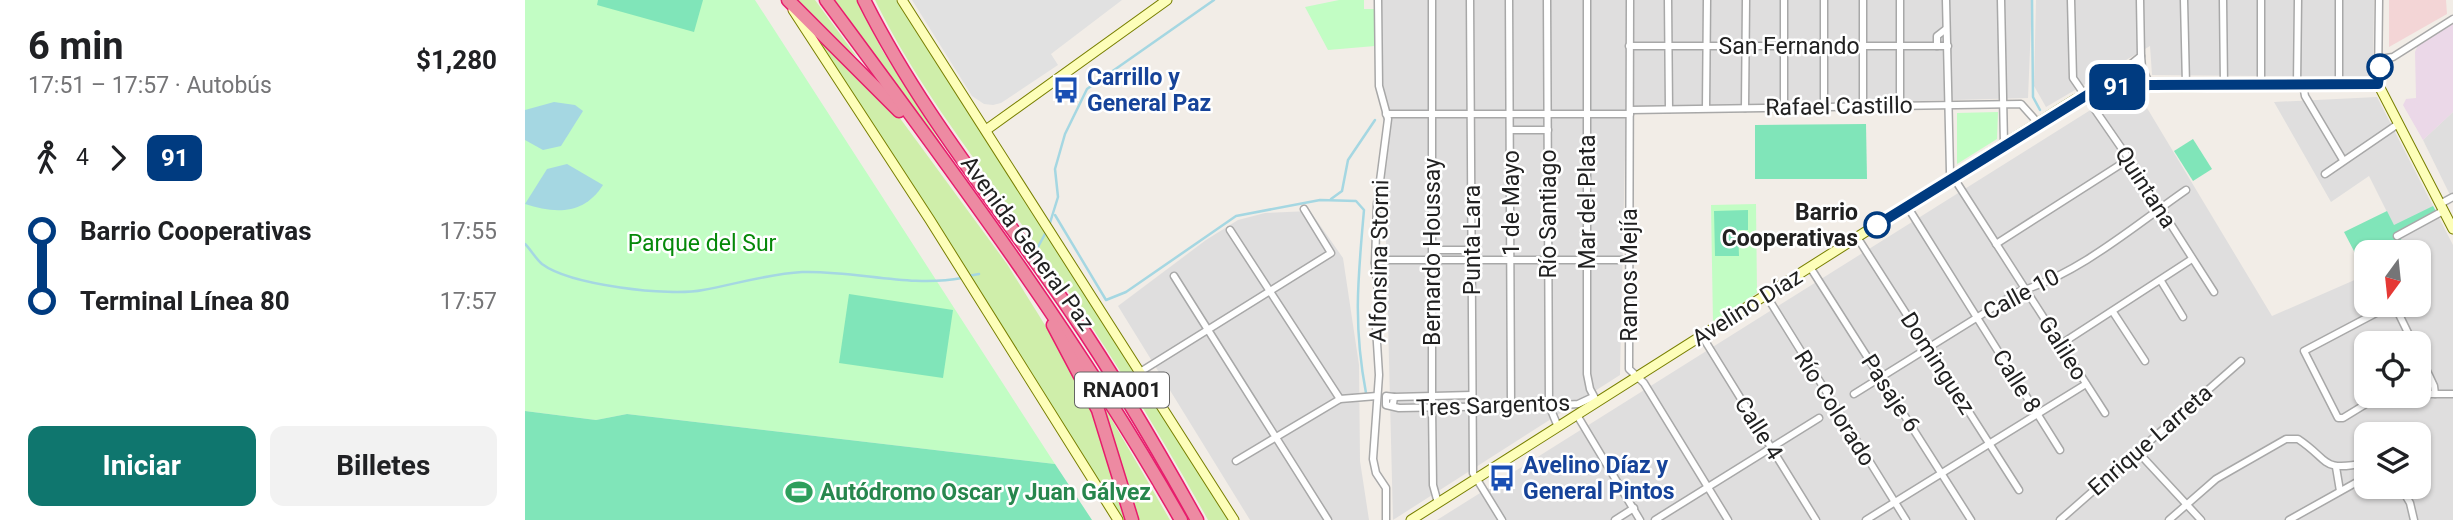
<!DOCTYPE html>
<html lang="es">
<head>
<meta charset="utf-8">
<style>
  body { margin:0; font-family:Roboto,sans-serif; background:#f2f2f2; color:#202124; height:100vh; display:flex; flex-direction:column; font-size:26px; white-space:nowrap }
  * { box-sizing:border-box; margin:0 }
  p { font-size:23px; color:#757577 }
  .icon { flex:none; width:38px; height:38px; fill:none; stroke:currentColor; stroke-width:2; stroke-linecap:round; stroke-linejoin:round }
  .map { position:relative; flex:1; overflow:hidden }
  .sheet { display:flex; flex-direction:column; background:#fff; width:525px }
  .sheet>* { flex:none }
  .badge { padding:0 14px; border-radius:10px; font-size:24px; line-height:46px }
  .needle { width:46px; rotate:195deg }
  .fabs { position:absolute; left:1829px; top:240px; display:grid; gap:14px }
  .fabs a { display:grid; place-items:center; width:77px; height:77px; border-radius:14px; background:#fff; box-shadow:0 2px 5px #0004; font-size:35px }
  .map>.badge { position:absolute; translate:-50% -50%; box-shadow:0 0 0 4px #fff }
  .legs { display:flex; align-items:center; gap:10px; height:77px; padding:0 28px; font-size:23px }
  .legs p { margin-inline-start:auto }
  .overview { display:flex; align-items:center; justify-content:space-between; height:119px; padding:0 28px }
  h1 { font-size:38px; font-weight:700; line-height:52px }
  .button { display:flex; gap:14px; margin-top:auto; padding:14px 28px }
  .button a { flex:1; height:80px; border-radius:14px; background:#0f766e; color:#fff; font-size:28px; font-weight:700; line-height:80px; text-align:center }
  .button a+a { background:#f2f2f2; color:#202124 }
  ul { padding:0 28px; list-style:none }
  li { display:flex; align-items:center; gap:24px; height:70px; font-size:26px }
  li i { display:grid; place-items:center; width:10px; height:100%; margin:0 9px; background:currentColor }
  li i::after { content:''; width:18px; height:18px; margin:-9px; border:5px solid; border-radius:50%; background:#fff }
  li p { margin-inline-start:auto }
  li:first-child i { background:linear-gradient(#0000 50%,currentColor 0) }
  li:last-child i { background:linear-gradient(currentColor 50%,#0000 0) }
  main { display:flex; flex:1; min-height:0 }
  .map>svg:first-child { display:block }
  .residential { fill:#dfdede; fill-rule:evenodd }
  .commercial { fill:#f3d5d6 }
  .industrial { fill:#ebd8e8 }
  .grass { fill:#cfeeaa }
  .park { fill:#c2fdc4 }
  .pitch { fill:#80e5b9 }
  .parking { fill:#e1e1e1 }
  .water { fill:#a5d7e2 }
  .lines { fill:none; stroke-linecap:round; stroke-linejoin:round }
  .stream { stroke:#a5d7e2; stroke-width:2.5 }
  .street-casing { stroke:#a8a8a8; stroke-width:9 }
  .secondary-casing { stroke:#787f00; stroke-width:11 }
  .highway-casing { stroke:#e71d6c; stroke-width:15 }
  .street { stroke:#fff; stroke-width:6 }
  .secondary { stroke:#fdfeb9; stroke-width:9 }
  .highway { stroke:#ed8aa2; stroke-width:12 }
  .line-1-casing { stroke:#fff; stroke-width:16 }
  .line-1 { stroke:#003b80; stroke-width:10 }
  .stop-1-dot { fill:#fff; stroke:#003b80; stroke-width:3.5 }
  .labels { text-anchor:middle; stroke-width:5; stroke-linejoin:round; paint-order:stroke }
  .shield { fill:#fff; stroke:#646464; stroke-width:2 }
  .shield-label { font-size:21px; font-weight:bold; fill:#212121 }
  .street-label { font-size:23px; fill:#212121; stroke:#fff }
  .transit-label { font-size:23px; font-weight:bold; fill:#164399; stroke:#fff; text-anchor:start }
  .stop-label { font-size:23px; font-weight:bold; fill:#212121; stroke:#fff; text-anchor:end }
  .park-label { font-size:23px; fill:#058909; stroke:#fff }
  .leisure-label { font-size:23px; font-weight:bold; fill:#27864d; stroke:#fff; text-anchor:start }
</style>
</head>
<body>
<main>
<section class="sheet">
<div class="overview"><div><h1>6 min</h1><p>17:51 – 17:57 · Autobús</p></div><b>$1,280</b></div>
<div class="legs"><svg class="icon" aria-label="walk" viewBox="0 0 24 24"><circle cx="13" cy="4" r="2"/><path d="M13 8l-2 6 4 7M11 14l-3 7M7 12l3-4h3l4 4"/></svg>4<svg class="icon" aria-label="forward" viewBox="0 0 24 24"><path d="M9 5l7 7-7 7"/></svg><b class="badge" style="background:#003b80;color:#fff">91</b></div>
<ul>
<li><i style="color:#003b80"></i><b>Barrio Cooperativas</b><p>17:55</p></li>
<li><i style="color:#003b80"></i><b>Terminal Línea 80</b><p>17:57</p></li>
</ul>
<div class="button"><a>Iniciar</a><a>Billetes</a></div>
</section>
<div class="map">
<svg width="1928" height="520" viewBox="0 0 1928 520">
  <rect width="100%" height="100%" fill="#f2ede7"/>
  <g class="residential">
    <path d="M 855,0 L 1507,0 L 1503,98 L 1101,109 L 1095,375 L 868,520 Z"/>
    <path d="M 1511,0 L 1849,0 L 1848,77 L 1627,75 L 1625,46 L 1521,107 L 1509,86 Z"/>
    <path d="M 1852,97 L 1928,245 L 1928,520 L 912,520 L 1583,99 L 1616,98 L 1747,316 L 1841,275 L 1841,304 L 1894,304 L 1894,252 L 1882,252 L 1844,176 L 1806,202 L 1749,102 ZM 1841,343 L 1894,343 L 1894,396 L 1841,396 ZM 1841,434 L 1894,434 L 1894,486 L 1841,486 Z"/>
    <path d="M 1928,112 L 1928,201 L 1898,140 Z"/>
    <path d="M 785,211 L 818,258 L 834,365 L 835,461 L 844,520 L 725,520 L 593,306 L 681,240 L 713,220 L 740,213 Z"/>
  </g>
  <path class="commercial" d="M 1864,0 L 1921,0 L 1922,14 L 1864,47 Z"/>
  <path class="industrial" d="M 1928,24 L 1928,112 L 1898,140 L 1878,105 L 1881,99 L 1891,98 L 1890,52 L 1893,45 Z"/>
  <g class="grass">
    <path d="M 270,0 L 290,0 L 332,57 L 307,38 Z"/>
    <path d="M 310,0 L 332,0 L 357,50 L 422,153 Z"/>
    <path d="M 350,0 L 371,0 L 704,520 L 683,520 C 632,428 577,339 517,253 C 459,170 395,92 350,0 Z"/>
    <path d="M 287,30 L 358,95 L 482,264 L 538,354 L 567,411 L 603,520 L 598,520 Z"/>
    <path d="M 573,396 L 645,520 L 609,520 L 570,397 Z"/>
  </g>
  <g class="park">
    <path d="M 0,0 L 230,0 L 530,464 L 102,414 L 71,420 L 0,411 Z"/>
    <path d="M 814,0 L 839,0 L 839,9 L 850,9 L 850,46 L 803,50 L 780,7 Z"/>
    <path d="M 1473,112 L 1472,139 L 1432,164 L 1432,113 Z"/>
    <path d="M 1231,204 L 1232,293 L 1188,324 L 1186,205 Z"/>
  </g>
  <g class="pitch">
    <path d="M 73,0 L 178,0 L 169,32 L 72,5 Z"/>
    <path d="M 1341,124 L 1342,179 L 1230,179 L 1230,125 Z"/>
    <path d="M 1668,139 L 1687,169 L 1668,181 L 1649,151 Z"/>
    <path d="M 1908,206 L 1912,213 L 1873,233 L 1882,252 L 1841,252 L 1841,274 L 1819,232 L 1862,211 L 1869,225 Z"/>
    <path d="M 1223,210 L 1223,230 L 1213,230 L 1214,256 L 1190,256 L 1189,211 Z"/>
    <path d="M 324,294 L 428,310 L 418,378 L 314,363 Z"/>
    <path d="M 0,411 L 71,420 L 102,414 L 530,464 L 567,520 L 0,520 Z"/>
  </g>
  <path class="parking" d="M 387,0 L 597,0 L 526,54 L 533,65 L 476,103 L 468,105 L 459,104 L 447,96 Z"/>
  <g class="water">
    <path d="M 29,102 L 50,105 L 58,111 L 36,146 L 18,150 L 0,140 L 0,110 Z"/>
    <path d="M 42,164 L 78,185 C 59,215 30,214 0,204 L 22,169 Z"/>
  </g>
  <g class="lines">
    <g class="stream">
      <path d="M 1507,0 L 1508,97 L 1515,110"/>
      <path d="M 806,199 L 817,191 L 823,160 L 850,120"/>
      <path d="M 530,215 L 581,300 L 601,292 L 711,216 L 795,200 L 831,201 L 839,210 C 833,278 828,324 841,393"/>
      <path d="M 524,226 L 533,197 L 530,169 L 540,134 L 562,89 L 689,0"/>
      <path d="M 0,244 C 6,250 11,259 17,264 C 45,285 144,297 178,290 C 211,284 243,274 277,272 C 330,270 385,288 437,278"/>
      <path d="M 513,247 L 521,232"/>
      <path d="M 443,276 L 454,274"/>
    </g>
    <g class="street-casing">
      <g id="street">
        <path d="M 853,0 L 854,86 L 863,119 L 852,204 L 850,263 L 854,302 L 851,327 L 854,375 L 848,459 L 851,473 L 861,488 L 861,520"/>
        <path d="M 907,0 L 907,407 L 908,485 L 913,503"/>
        <path d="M 945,0 L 948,473 L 977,520"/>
        <path d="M 984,0 L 986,405"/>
        <path d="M 1022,0 L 1024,405 L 1033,427"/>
        <path d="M 1062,0 L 1062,374 L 1065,389 L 1072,402"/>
        <path d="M 1105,0 L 1104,369 L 1119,383 L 1203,520"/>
        <path d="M 1143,0 L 1144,109"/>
        <path d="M 1299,0 L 1299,106"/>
        <path d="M 1338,0 L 1338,106"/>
        <path d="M 1421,0 L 1425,172 L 1580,413"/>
        <path d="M 1476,0 L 1479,144"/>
        <path d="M 1546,0 L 1548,78 L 1604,159 L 1689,292"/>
        <path d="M 1659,0 L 1661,85"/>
        <path d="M 1698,0 L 1699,85"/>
        <path d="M 1736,0 L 1736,85"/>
        <path d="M 1814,0 L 1814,85"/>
        <path d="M 1104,46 L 1423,46"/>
        <path d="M 1412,46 L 1412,36 L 1421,29"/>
        <path d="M 1616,56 L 1617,68 L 1625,85"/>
        <path d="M 1855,59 L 1868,57 L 1928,19"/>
        <path d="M 1853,84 L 1854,0"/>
        <path d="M 1772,85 L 1773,0"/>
        <path d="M 1778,85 L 1780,96 L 1818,160"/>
        <path d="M 1574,90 L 1616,56 L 1615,0"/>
        <path d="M 1375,105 L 1375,0"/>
        <path d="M 1259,107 L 1259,0"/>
        <path d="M 1181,108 L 1182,0"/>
        <path d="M 1220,108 L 1221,0"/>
        <path d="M 1105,110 L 1496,104 L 1513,123"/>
        <path d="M 861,114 L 1105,114"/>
        <path d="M 986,130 L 1023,130"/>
        <path d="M 1800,174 L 1873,124"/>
        <path d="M 1915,204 L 1928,197"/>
        <path d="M 1382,206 L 1535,450"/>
        <path d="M 705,230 L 815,399"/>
        <path d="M 1872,236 L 1918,211"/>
        <path d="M 1332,237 L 1494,490"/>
        <path d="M 1471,244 L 1604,159"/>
        <path d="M 908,250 L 947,250"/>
        <path d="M 850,263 L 861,260 L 1104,260"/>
        <path d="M 1285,267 L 1446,520"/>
        <path d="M 649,276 L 803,520"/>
        <path d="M 1636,281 L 1658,317"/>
        <path d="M 1241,295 L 1381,520"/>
        <path d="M 1869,304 L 1888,343"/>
        <path d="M 1588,312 L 1620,361"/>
        <path d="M 1177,336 L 1291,520"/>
        <path d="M 1536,344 L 1667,259"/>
        <path d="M 1894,354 L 1909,386 L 1910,394"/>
        <path d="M 615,372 L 806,253 L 779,209"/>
        <path d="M 1329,394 L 1493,292 C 1554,274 1609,226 1661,190"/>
        <path d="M 1894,394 L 1928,394"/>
        <path d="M 1854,396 L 1818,418 L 1813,418 L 1779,351 L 1868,304"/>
        <path d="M 869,397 L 947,395"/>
        <path d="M 868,404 L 869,397 L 861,396 L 861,405 L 874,408 L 1038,405 L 1053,404 L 1068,397"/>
        <path d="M 1052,415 L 1115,520"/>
        <path d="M 1612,451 L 1676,520"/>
        <path d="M 711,461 L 815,399 L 852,396"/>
        <path d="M 1811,467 L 1815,491"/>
        <path d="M 1875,486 L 1885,503 L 1889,520"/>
        <path d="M 1090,520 L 1109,508"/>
        <path d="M 1130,520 L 1294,418"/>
        <path d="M 1341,520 L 1561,384"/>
        <path d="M 1535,520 L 1716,361"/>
        <path d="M 1644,520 L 1691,479 L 1761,439 L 1773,439 C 1806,461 1795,472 1841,463"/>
        <path d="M 1764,520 L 1841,477"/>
      </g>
    </g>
    <g class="secondary-casing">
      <g id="secondary">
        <path d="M 377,0 L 709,520"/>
        <path d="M 268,10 L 405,220 L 593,520"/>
        <path d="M 461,130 L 642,0"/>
        <path d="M 886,520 L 1479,144 L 1551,99 L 1584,88 L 1853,84 L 1928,229"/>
      </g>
    </g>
    <g class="highway-casing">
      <g id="highway">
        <path d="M 263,0 L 374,111"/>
        <path d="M 301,0 C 426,169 552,337 656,520"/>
        <path d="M 339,0 C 396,114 477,210 548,315 C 593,381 633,450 672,520"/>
        <path d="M 528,325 L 573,410 L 607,520"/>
      </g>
    </g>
    <use href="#street" class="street"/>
    <use href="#secondary" class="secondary"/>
    <use href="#highway" class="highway"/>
  </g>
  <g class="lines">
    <g class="line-1-casing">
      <path id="line-1" d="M 1352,225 L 1567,92 L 1625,85 L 1853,84 L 1855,67"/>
    </g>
    <use href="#line-1" class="line-1"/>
  </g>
  <defs>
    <g id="bus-bare" transform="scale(2.1)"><path d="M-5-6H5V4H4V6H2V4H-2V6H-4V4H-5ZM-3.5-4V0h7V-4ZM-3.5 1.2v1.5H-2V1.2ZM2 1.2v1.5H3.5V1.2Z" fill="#1a4fb4" stroke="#fff" stroke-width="2.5" paint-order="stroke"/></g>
    <g id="stadium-bare" transform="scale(2.1)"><path d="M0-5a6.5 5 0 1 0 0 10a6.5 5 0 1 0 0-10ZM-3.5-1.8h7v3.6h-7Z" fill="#2e9e5b" stroke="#fff" stroke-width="2.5" paint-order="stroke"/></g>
  </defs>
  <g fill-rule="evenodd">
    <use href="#bus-bare" x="541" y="90"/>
    <use href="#bus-bare" x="977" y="478"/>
    <use href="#stadium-bare" x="274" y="492"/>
  </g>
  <g class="stop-1-dot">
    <circle cx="1855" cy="67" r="12"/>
    <circle cx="1352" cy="225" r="12"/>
  </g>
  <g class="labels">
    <rect class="shield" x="550" y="372.5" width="94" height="35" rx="5"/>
    <g class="shield-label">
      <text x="597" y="397">RNA001</text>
    </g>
    <g class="street-label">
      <text x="1264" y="54">San Fernando</text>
      <text transform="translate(1314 106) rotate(-1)" y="8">Rafael Castillo</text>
      <text transform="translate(1621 187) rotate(57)" y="8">Quintana</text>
      <text transform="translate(1062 202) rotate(-90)" y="8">Mar del Plata</text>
      <text transform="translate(986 203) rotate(-90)" y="8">1 de Mayo</text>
      <text transform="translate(1023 214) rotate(-90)" y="8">Río Santiago</text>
      <text transform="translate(947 240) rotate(-90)" y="8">Punta Lara</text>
      <text transform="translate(503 243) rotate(54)" y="8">Avenida General Paz</text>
      <text transform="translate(907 252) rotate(-90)" y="8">Bernardo Houssay</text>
      <text transform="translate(854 261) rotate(-89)" y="8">Alfonsina Storni</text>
      <text transform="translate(1104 275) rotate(-90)" y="8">Ramos Mejía</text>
      <text transform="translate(1496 294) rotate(-28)" y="8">Calle 10</text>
      <text transform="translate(1222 307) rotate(-32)" y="8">Avelino Díaz</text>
      <text transform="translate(1538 348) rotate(58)" y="8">Galileo</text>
      <text transform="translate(1413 363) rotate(57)" y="8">Dominguez</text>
      <text transform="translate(1492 381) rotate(58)" y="8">Calle 8</text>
      <text transform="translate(1366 393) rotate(57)" y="8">Pasaje 6</text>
      <text transform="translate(968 405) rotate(-2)" y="8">Tres Sargentos</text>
      <text transform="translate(1310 408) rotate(58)" y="8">Río Colorado</text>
      <text transform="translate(1234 428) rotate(58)" y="8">Calle 4</text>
      <text transform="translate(1625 440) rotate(-41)" y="8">Enrique Larreta</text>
    </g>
    <g class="transit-label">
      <text x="562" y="85">Carrillo y<tspan x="562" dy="26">General Paz</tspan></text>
      <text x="998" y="473">Avelino Díaz y<tspan x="998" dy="26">General Pintos</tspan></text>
    </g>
    <g class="stop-label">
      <text x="1333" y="220">Barrio<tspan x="1333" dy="26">Cooperativas</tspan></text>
    </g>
    <g class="park-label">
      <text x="177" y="251">Parque del Sur</text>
    </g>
    <g class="leisure-label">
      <text x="295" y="500">Autódromo Oscar y Juan Gálvez</text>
    </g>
  </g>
</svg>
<div class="fabs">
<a><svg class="needle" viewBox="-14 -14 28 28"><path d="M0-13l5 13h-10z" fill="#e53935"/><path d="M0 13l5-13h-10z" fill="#757577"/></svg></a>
<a><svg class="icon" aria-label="locate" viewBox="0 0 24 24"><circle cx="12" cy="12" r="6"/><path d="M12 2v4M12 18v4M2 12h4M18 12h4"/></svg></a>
<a><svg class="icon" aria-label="layers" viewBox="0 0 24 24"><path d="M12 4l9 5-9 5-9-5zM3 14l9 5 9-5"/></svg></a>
</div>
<b class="badge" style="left:1592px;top:87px;background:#003b80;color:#fff">91</b>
</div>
</main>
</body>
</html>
